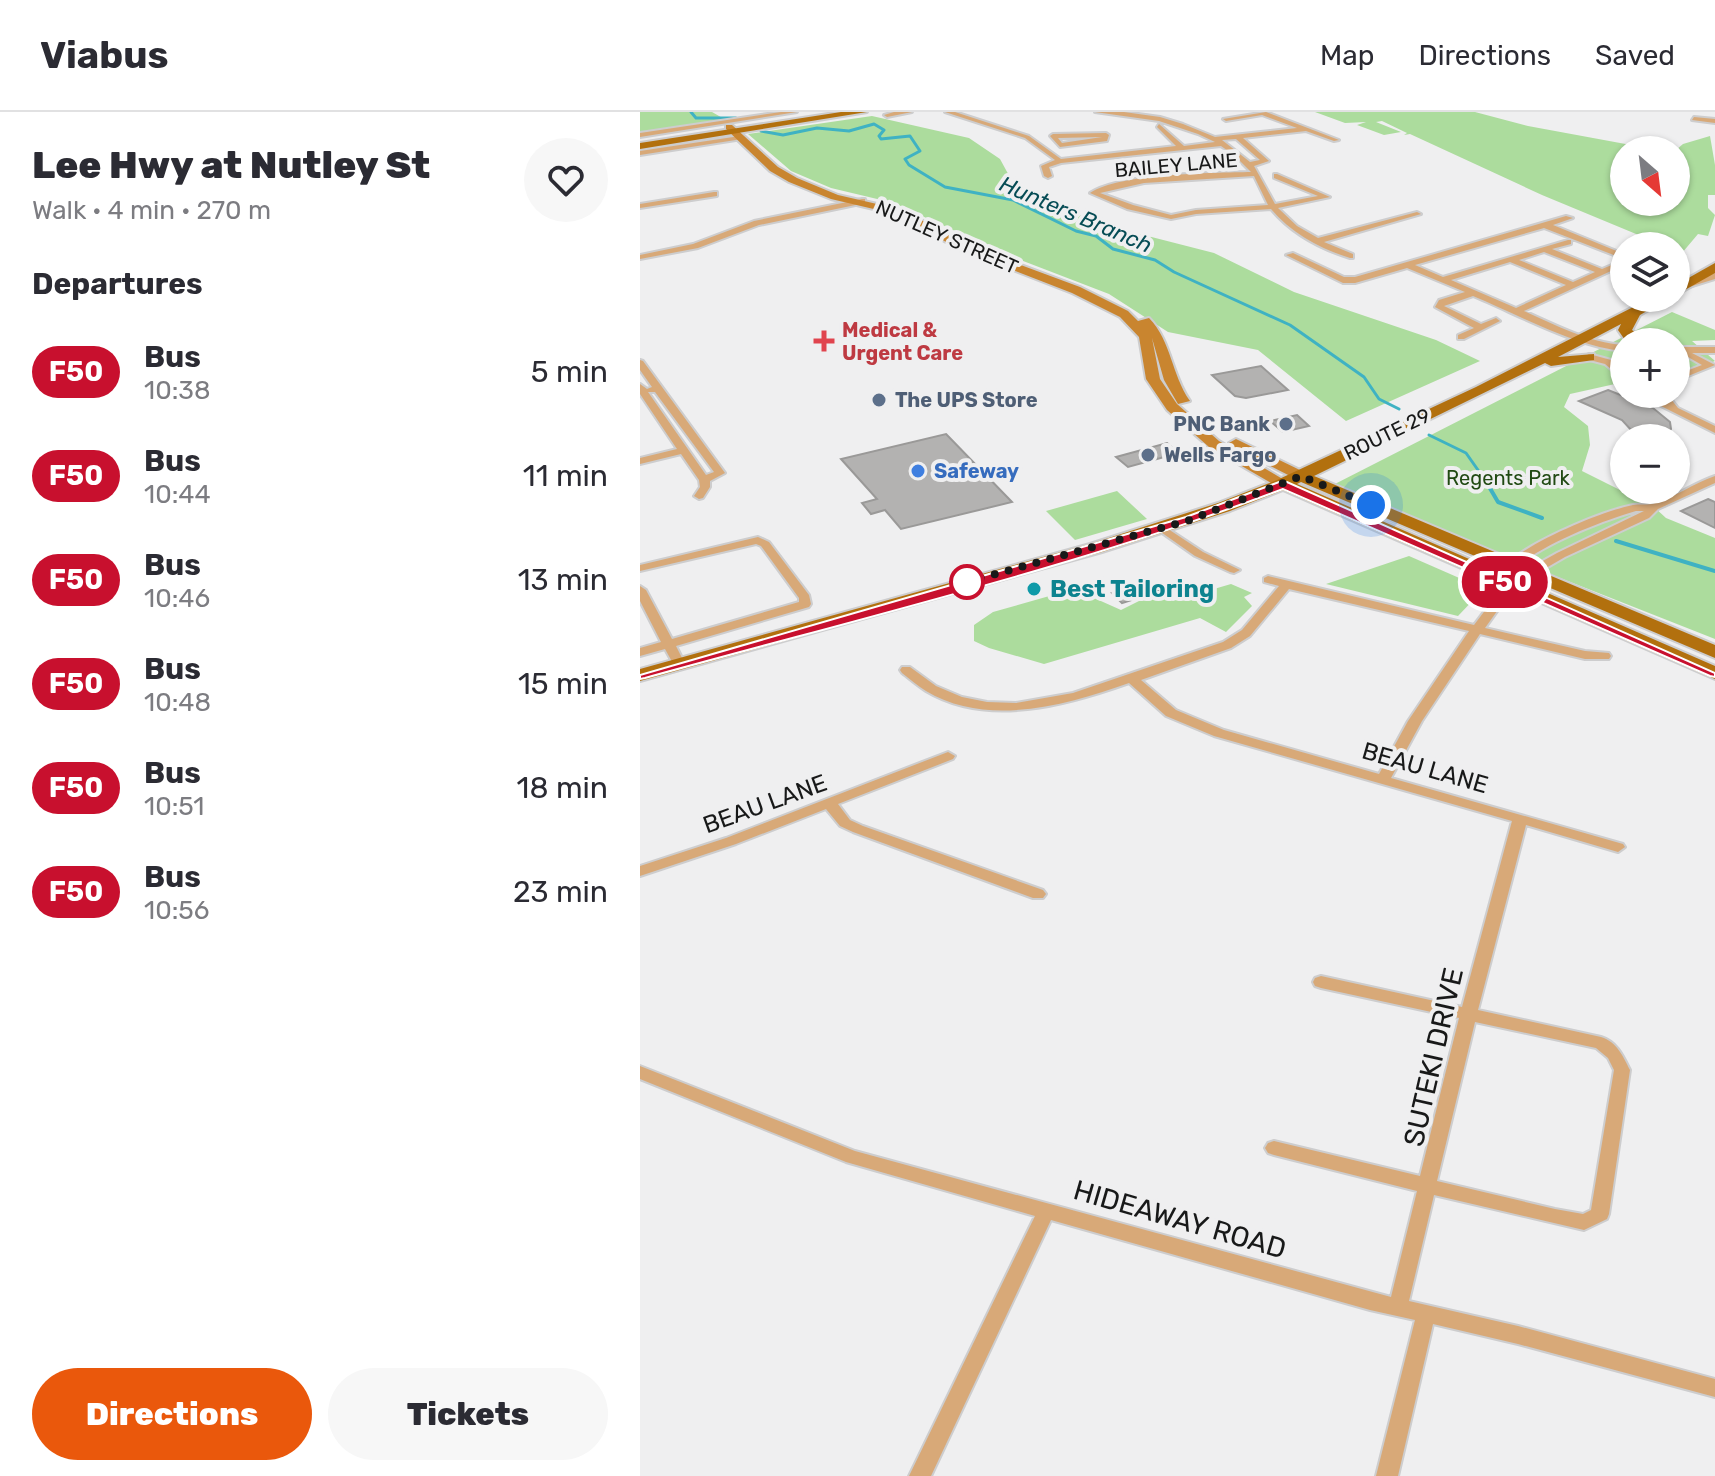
<!DOCTYPE html>
<html lang="en">
<head>
<meta charset="utf-8">
<style>
  body { margin:0; font-family:Rubik,sans-serif; background:#f7f7f7; color:#2b2b33; height:100vh; display:flex; flex-direction:column; font-size:30px; white-space:nowrap }
  * { box-sizing:border-box; margin:0 }
  p { font-size:26px; color:#7c7c81 }
  .icon { flex:none; width:44px; height:44px; fill:none; stroke:currentColor; stroke-width:2; stroke-linecap:round; stroke-linejoin:round }
  .map { position:relative; flex:1; overflow:hidden }
  .drawer { display:flex; flex-direction:column; background:#fff; width:640px }
  .drawer>* { flex:none }
  .badge { padding:0 16px; border-radius:26px; font-size:28px; line-height:52px }
  .needle { width:52px; rotate:152deg }
  .controls { position:absolute; left:970px; top:24px; display:grid; gap:16px }
  .controls a { display:grid; place-items:center; width:80px; height:80px; border-radius:50%; background:#fff; box-shadow:0 2px 6px #0004; font-size:40px }
  .you { position:absolute; width:40px; height:40px; margin:-20px; border:6px solid #fff; border-radius:50%; background:#1a73e8; box-shadow:0 0 0 12px #1a73e833 }
  .map>.badge { position:absolute; translate:-50% -50%; box-shadow:0 0 0 4px #fff }
  h2 { padding:0 32px; font-size:30px; line-height:72px }
  .round { display:grid; place-items:center; flex:none; width:84px; height:84px; border-radius:42px; background:#f7f7f7 }
  .summary { display:flex; align-items:center; justify-content:space-between; height:136px; padding:0 32px }
  h1 { font-size:38px; font-weight:800; line-height:60px }
  .action { display:flex; gap:16px; margin-top:auto; padding:16px 32px }
  .action a { flex:1; height:92px; border-radius:48px; background:#ea580c; color:#fff; font-size:32px; font-weight:800; line-height:92px; text-align:center }
  .action a+a { background:#f7f7f7; color:#2b2b33 }
  ul { padding:0; list-style:none }
  li { display:flex; align-items:center; gap:24px; height:104px; padding:0 32px }
  li div { flex:1 }
  li b { display:block; font-size:30px }
  li em { font-style:normal }
  li .badge { min-width:88px; font-weight:700; text-align:center }
  header { display:flex; align-items:center; gap:48px; box-sizing:border-box; height:112px; padding:0 40px; background:#fff; border-bottom:2px solid #e1e1e2 }
  header strong { font-size:38px }
  nav { display:flex; gap:44px; margin-inline-start:auto; font-size:28px }
  main { display:flex; flex:1; min-height:0 }
  .map>svg:first-child { display:block }
  .green { fill:#acdc9d }
  .lines { fill:none; stroke-linecap:round; stroke-linejoin:round }
  .stream-far1 { stroke:#3fb2c3; stroke-width:3 }
  .stream { stroke:#3fb2c3; stroke-width:4 }
  .building { fill:#b3b2b1; stroke:#9a9998; stroke-width:2 }
  .street-casing { stroke:#cdcdce; stroke-width:4 }
  .secondary-casing { stroke:#cdcdce; stroke-width:4 }
  .primary-casing { stroke:#cdcdce; stroke-width:4 }
  .street { fill:#d8a978; fill-rule:evenodd }
  .secondary { fill:#c9852f; fill-rule:evenodd }
  .primary { fill:#b2700e; fill-rule:evenodd }
  .line { fill:#c8102e; stroke:#fff; stroke-width:2 }
  .walk { stroke:#181919; stroke-width:8; stroke-dasharray:0 14.4 }
  .health-dot { fill:#e0444e; stroke:#efeff0; stroke-width:3 }
  .service-dot { fill:#5c6f8a; stroke:#efeff0; stroke-width:3 }
  .shop-dot { fill:#3f7fe0; stroke:#efeff0; stroke-width:3 }
  .stop-dot { fill:#fff; stroke:#c8102e; stroke-width:4 }
  .culture-dot { fill:#0f9aa8; stroke:#efeff0; stroke-width:3 }
  .labels { text-anchor:middle; stroke-width:8; stroke-linejoin:round; paint-order:stroke }
  .far-street-label { font-size:20px; fill:#181919; stroke:#efeff0 }
  .far-health-label { font-size:20px; font-weight:bold; fill:#be3a42; stroke:#efeff0; text-anchor:start }
  .far-service-label { font-size:20px; font-weight:bold; fill:#4e5e75; stroke:#efeff0; text-anchor:start }
  .far-shop-label { font-size:20px; font-weight:bold; fill:#366cbe; stroke:#efeff0; text-anchor:start }
  .far-park-label { font-size:20px; fill:#214a13; stroke:#efeff0 }
  .far-water-label { font-size:22px; font-style:italic; fill:#064c55; stroke:#efeff0 }
  .culture-label { font-size:24px; font-weight:bold; fill:#0d838f; stroke:#efeff0; text-anchor:start }
  .street-label { font-size:24px; fill:#181919; stroke:#efeff0 }
  .near-street-label { font-size:28px; fill:#181919; stroke:#efeff0 }
</style>
</head>
<body>
<header>
<strong>Viabus</strong>
<nav><a>Map</a><a>Directions</a><a>Saved</a></nav>
</header>
<main>
<section class="drawer">
<div class="summary"><div><h1>Lee Hwy at Nutley St</h1><p>Walk · 4 min · 270 m</p></div><a class="round"><svg class="icon" aria-label="heart" viewBox="0 0 24 24"><path d="M12 20l-8-8c-3-5 5-10 8-4 3-6 11-1 8 4z"/></svg></a></div>
<h2>Departures</h2>
<ul>
<li><span class="badge" style="background:#c8102e;color:#fff">F50</span><div><b>Bus</b><p>10:38</p></div><em>5 min</em></li>
<li><span class="badge" style="background:#c8102e;color:#fff">F50</span><div><b>Bus</b><p>10:44</p></div><em>11 min</em></li>
<li><span class="badge" style="background:#c8102e;color:#fff">F50</span><div><b>Bus</b><p>10:46</p></div><em>13 min</em></li>
<li><span class="badge" style="background:#c8102e;color:#fff">F50</span><div><b>Bus</b><p>10:48</p></div><em>15 min</em></li>
<li><span class="badge" style="background:#c8102e;color:#fff">F50</span><div><b>Bus</b><p>10:51</p></div><em>18 min</em></li>
<li><span class="badge" style="background:#c8102e;color:#fff">F50</span><div><b>Bus</b><p>10:56</p></div><em>23 min</em></li>
</ul>
<div class="action"><a>Directions</a><a>Tickets</a></div>
</section>
<div class="map">
<svg width="1075" height="1364" viewBox="0 0 1075 1364">
  <rect width="100%" height="100%" fill="#efeff0"/>
  <g class="green">
    <path d="M 0,0 L 72,0 L 86,8 L 0,21 Z"/>
    <path d="M 675,0 L 835,0 L 888,14 L 1018,38 L 984,38 L 984,90 L 1036,90 L 1036,38 L 1043,32 L 1070,24 L 1075,53 L 1075,83 L 1068,83 L 1068,96 L 1075,103 L 1068,124 L 1058,122 L 1042,141 L 1036,138 L 1036,134 L 1025,134 L 902,83 L 770,22 L 764,23 L 767,21 L 742,9 L 736,10 L 761,20 L 744,23 L 717,13 L 726,10 L 705,11 Z"/>
    <path d="M 232,4 L 329,26 L 360,47 L 372,69 L 400,90 L 492,120 L 574,141 L 654,180 L 796,228 L 840,249 L 706,309 L 618,238 L 528,220 L 469,182 L 362,141 L 254,91 L 191,76 L 151,59 L 108,22 Z"/>
    <path d="M 1032,200 L 1075,218 L 1075,228 L 1052,229 L 1075,249 L 1036,266 L 1036,230 L 984,230 L 984,270 L 930,282 L 924,295 L 948,314 L 950,333 L 942,359 L 1014,395 L 1026,406 L 1075,426 L 1075,527 L 689,375 Z"/>
    <path d="M 477,379 L 507,407 L 435,428 L 406,399 Z"/>
    <path d="M 769,444 L 833,472 L 838,483 L 818,504 L 686,472 Z"/>
    <path d="M 591,472 L 612,481 L 604,485 L 612,494 L 586,520 L 560,506 L 404,552 L 349,536 L 334,529 L 334,513 L 353,500 L 434,477 L 481,498 L 499,489 L 523,483 L 533,489 Z"/>
  </g>
  <g class="lines">
    <g class="stream-far1">
      <path d="M 51,0 L 56,6 L 96,6"/>
      <path d="M 121,19 L 143,23 L 177,16 L 209,19 L 234,12 L 244,18 L 239,24 L 241,27 L 270,24 L 280,39 L 265,47 L 269,53 L 305,75 L 373,88 L 436,119 L 456,124 L 473,137 L 515,148 L 534,160 L 650,213 L 724,265 L 739,287 L 759,297"/>
      <path d="M 789,323 L 826,341 L 845,368"/>
    </g>
    <g class="stream">
      <path d="M 844,366 L 858,390 L 902,406"/>
      <path d="M 976,429 L 1075,459"/>
    </g>
  </g>
  <g class="building">
    <path d="M 621,254 L 648,278 L 606,286 L 595,284 L 572,263 Z"/>
    <path d="M 968,278 L 1013,296 L 1030,310 L 1031,317 L 1027,322 L 992,319 L 982,308 L 939,289 Z"/>
    <path d="M 657,303 L 669,314 L 643,320 L 630,309 Z"/>
    <path d="M 306,322 L 372,390 L 261,417 L 245,398 L 231,402 L 222,391 L 237,387 L 201,347 Z"/>
    <path d="M 527,331 L 539,341 L 488,355 L 476,345 Z"/>
    <path d="M 1068,387 L 1075,390 L 1075,416 L 1041,399 Z"/>
    <path d="M 509,470 L 519,479 L 482,491 L 472,481 Z"/>
  </g>
  <g class="lines">
    <g class="street-casing">
      <g id="street">
        <path d="M 141,0 L 157,0 L 0,25 L 0,21 Z"/>
        <path d="M 254,0 L 272,0 L 247,5 L 244,3 Z"/>
        <path d="M 305,0 L 315,0 L 389,24 L 421,47 L 536,34 L 517,15 L 519,12 L 544,34 L 575,30 L 558,22 L 519,9 L 455,0 L 484,0 L 520,5 L 543,12 L 575,25 L 657,16 L 622,3 L 586,9 L 583,7 L 626,0 L 699,28 L 694,29 L 666,19 L 603,26 L 629,49 L 614,54 L 635,92 L 678,84 L 634,66 L 634,62 L 637,62 L 690,85 L 638,96 L 657,114 L 678,126 L 777,100 L 781,102 L 684,130 L 713,142 L 713,146 L 710,146 C 681,137 651,121 631,97 L 556,102 L 531,107 L 487,97 L 450,81 C 479,61 574,61 611,60 L 594,43 L 581,34 L 421,51 L 409,55 L 412,64 L 408,66 L 404,64 L 401,54 L 415,48 L 385,26 ZM 596,27 L 620,48 L 610,50 L 582,28 ZM 614,64 L 628,93 L 556,98 L 531,103 L 493,93 L 460,81 L 504,71 Z"/>
        <path d="M 1054,5 L 1075,7 L 1075,11 L 1052,8 Z"/>
        <path d="M 466,21 L 469,23 L 467,29 L 420,35 L 410,24 L 413,22 ZM 462,25 L 422,31 L 418,26 Z"/>
        <path d="M 100,24 L 102,27 L 0,43 L 0,39 Z"/>
        <path d="M 74,80 L 77,80 L 77,84 L 0,96 L 0,92 Z"/>
        <path d="M 222,87 L 225,87 L 225,91 L 119,113 L 58,136 L 0,147 L 0,143 L 53,132 L 114,109 Z"/>
        <path d="M 926,104 L 933,106 L 913,113 L 984,142 L 984,147 L 904,116 L 775,153 L 803,165 L 928,128 L 931,128 L 931,132 L 912,137 L 962,157 L 984,148 L 984,153 L 884,199 C 916,213 949,231 984,233 L 984,239 C 935,235 877,202 833,184 L 804,194 L 841,212 L 856,206 L 860,209 L 824,227 L 818,227 L 818,223 L 834,216 L 795,195 L 799,188 L 825,180 L 767,156 L 715,171 L 703,171 L 646,143 L 653,141 L 704,165 L 715,165 ZM 904,140 L 955,160 L 933,170 L 879,148 ZM 870,150 L 926,173 L 876,196 L 811,168 Z"/>
        <path d="M 1075,161 L 1075,167 L 1049,175 L 1045,172 Z"/>
        <path d="M 1036,235 L 1075,235 L 1075,241 L 1052,241 L 1075,253 L 1036,269 L 1036,263 L 1062,253 L 1041,241 L 1036,241 Z"/>
        <path d="M 949,242 L 971,248 L 984,260 L 984,268 L 965,252 L 946,247 L 944,245 Z"/>
        <path d="M 0,248 L 3,249 L 85,361 L 70,369 L 70,375 L 63,386 L 59,387 L 54,384 L 60,375 L 59,368 L 41,342 L 0,352 L 0,346 L 37,337 L 0,282 L 0,272 L 7,277 L 12,275 L 0,258 ZM 8,280 L 15,280 L 74,360 L 66,363 Z"/>
        <path d="M 997,282 L 1010,282 L 1020,286 L 1017,282 L 1027,282 L 1038,296 L 1075,314 L 1075,321 Z"/>
        <path d="M 1075,364 L 1075,371 L 1018,397 L 1009,406 L 925,445 L 875,474 L 845,516 L 945,539 L 969,541 L 971,544 L 969,547 L 945,547 L 840,522 L 782,609 L 751,666 L 983,732 L 985,735 L 978,740 L 886,713 L 838,898 L 961,925 C 977,930 983,944 990,958 L 969,1102 L 967,1107 L 944,1118 L 794,1083 L 769,1189 L 878,1214 L 1075,1267 L 1075,1285 L 878,1232 L 793,1212 L 758,1364 L 736,1364 L 775,1208 L 730,1198 L 411,1108 L 291,1364 L 269,1364 L 395,1104 L 206,1050 L 0,967 L 0,954 L 215,1039 L 751,1185 L 777,1079 L 634,1043 L 628,1041 L 625,1036 L 628,1031 L 634,1029 L 780,1064 L 819,906 L 681,876 L 675,874 L 673,870 L 675,866 L 681,864 L 822,895 L 872,709 L 574,624 L 526,604 L 489,571 C 427,593 348,616 286,579 C 278,574 270,567 262,561 L 260,558 L 262,555 L 270,555 L 296,574 L 322,585 L 347,590 L 376,591 L 433,581 L 583,530 L 602,518 L 639,474 L 624,470 L 624,466 L 628,464 L 834,513 L 865,472 L 859,459 C 881,433 959,400 993,393 C 999,392 1006,393 1012,392 C 1034,386 1054,371 1075,364 ZM 996,399 L 1004,399 L 917,441 L 874,465 L 871,460 C 897,434 961,409 996,399 ZM 649,477 L 829,519 L 768,609 L 739,662 L 584,618 L 536,598 L 501,568 L 591,536 L 610,524 ZM 835,910 L 956,936 L 968,946 L 974,958 L 951,1098 L 943,1102 L 915,1097 L 797,1069 Z"/>
        <path d="M 522,413 L 563,440 L 600,458 L 594,461 L 590,460 L 555,444 L 518,418 L 516,416 Z"/>
        <path d="M 118,425 L 129,430 L 169,483 L 171,492 L 169,495 L 36,534 L 45,552 L 43,555 L 35,555 L 25,537 L 0,544 L 0,536 L 21,530 L 0,489 L 0,474 L 6,478 L 32,527 L 159,490 L 159,486 L 121,434 L 116,432 L 0,459 L 0,453 Z"/>
        <path d="M 308,640 L 315,644 L 313,647 L 198,692 L 210,708 L 223,714 L 403,778 L 406,782 L 403,786 L 393,786 L 213,720 L 200,714 L 186,697 L 96,732 L 0,764 L 0,754 L 86,726 Z"/>
      </g>
    </g>
    <g class="secondary-casing">
      <g id="secondary">
        <path d="M 86,13 L 92,13 L 138,55 L 157,66 L 198,83 L 263,98 L 327,133 L 440,175 L 488,199 L 498,209 L 509,206 C 532,230 531,262 550,289 L 538,292 L 524,268 L 512,226 L 520,267 L 537,292 L 579,329 L 651,372 L 648,375 L 638,375 L 569,335 L 527,298 L 506,267 L 499,225 L 480,205 L 432,181 L 319,137 L 255,102 L 191,87 L 149,70 L 130,59 L 86,17 Z"/>
        <path d="M 596,327 L 666,361 L 669,364 L 666,367 L 656,367 L 591,334 L 589,331 Z"/>
      </g>
    </g>
    <g class="primary-casing">
      <g id="primary">
        <path d="M 201,0 L 227,0 L 0,37 L 0,31 Z"/>
        <path d="M 1075,151 L 1075,161 L 1036,183 L 1036,173 Z"/>
        <path d="M 1011,186 L 1029,186 L 1000,203 L 992,218 L 1008,230 L 985,228 L 978,218 L 981,212 L 918,245 L 954,242 L 954,248 L 911,254 L 905,251 L 674,364 L 1075,533 L 1075,546 L 661,370 L 657,372 L 1075,554 L 1075,567 L 643,378 L 590,399 L 462,440 L 0,569 L 0,557 L 450,432 L 578,391 L 637,368 L 836,275 Z"/>
      </g>
    </g>
    <use href="#street" class="street"/>
    <use href="#secondary" class="secondary"/>
    <use href="#primary" class="primary"/>
  </g>
  <path class="line" d="M 639,370 L 647,370 L 1075,561 L 1075,565 L 1070,564 L 643,377 C 438,455 217,507 5,566 L 0,567 L 0,563 L 546,405 Z"/>
  <g class="lines">
    <path class="walk" d="M 327,470 L 550,408 L 661,364 L 731,393"/>
  </g>
  <path class="health-dot" d="M180 217h8v8h8v8h-8v8h-8v-8h-8v-8h8z"/>
  <g class="service-dot">
    <circle cx="239" cy="288" r="8"/>
    <circle cx="646" cy="312" r="8"/>
    <circle cx="508" cy="343" r="8"/>
  </g>
  <circle class="shop-dot" cx="278" cy="359" r="8"/>
  <circle class="stop-dot" cx="327" cy="470" r="16"/>
  <circle class="culture-dot" cx="394" cy="477" r="8"/>
  <g class="labels">
    <g class="far-street-label">
      <text transform="translate(536 53) rotate(-5)" y="7">BAILEY LANE</text>
      <text transform="translate(307 125) rotate(24)" y="7">NUTLEY STREET</text>
      <text transform="translate(747 322) rotate(-26)" y="7">ROUTE 29</text>
    </g>
    <g class="far-health-label">
      <text x="202" y="225">Medical &amp;<tspan x="202" dy="23">Urgent Care</tspan></text>
    </g>
    <g class="far-service-label">
      <text x="255" y="295">The UPS Store</text>
      <text x="630" y="319" text-anchor="end">PNC Bank</text>
      <text x="524" y="350">Wells Fargo</text>
    </g>
    <g class="far-shop-label">
      <text x="294" y="366">Safeway</text>
    </g>
    <g class="far-park-label">
      <text x="868" y="373">Regents Park</text>
    </g>
    <g class="far-water-label">
      <text transform="translate(436 102) rotate(23)" y="8">Hunters Branch</text>
    </g>
    <g class="culture-label">
      <text x="410" y="485">Best Tailoring</text>
    </g>
    <g class="street-label">
      <text transform="translate(785 656) rotate(16)" y="8">BEAU LANE</text>
      <text transform="translate(125 692) rotate(-20)" y="8">BEAU LANE</text>
    </g>
    <g class="near-street-label">
      <text transform="translate(793 945) rotate(-77)" y="10">SUTEKI DRIVE</text>
      <text transform="translate(540 1107) rotate(16)" y="10">HIDEAWAY ROAD</text>
    </g>
  </g>
</svg>
<div class="controls">
<a><svg class="needle" viewBox="-14 -14 28 28"><path d="M0-13l5 13h-10z" fill="#e53935"/><path d="M0 13l5-13h-10z" fill="#7c7c81"/></svg></a>
<a><svg class="icon" aria-label="layers" viewBox="0 0 24 24"><path d="M12 4l9 5-9 5-9-5zM3 14l9 5 9-5"/></svg></a>
<a>+</a>
<a>−</a>
</div>
<div class="you" style="left:731px;top:393px"></div>
<b class="badge" style="left:865px;top:470px;background:#c8102e;color:#fff">F50</b>
</div>
</main>
</body>
</html>
